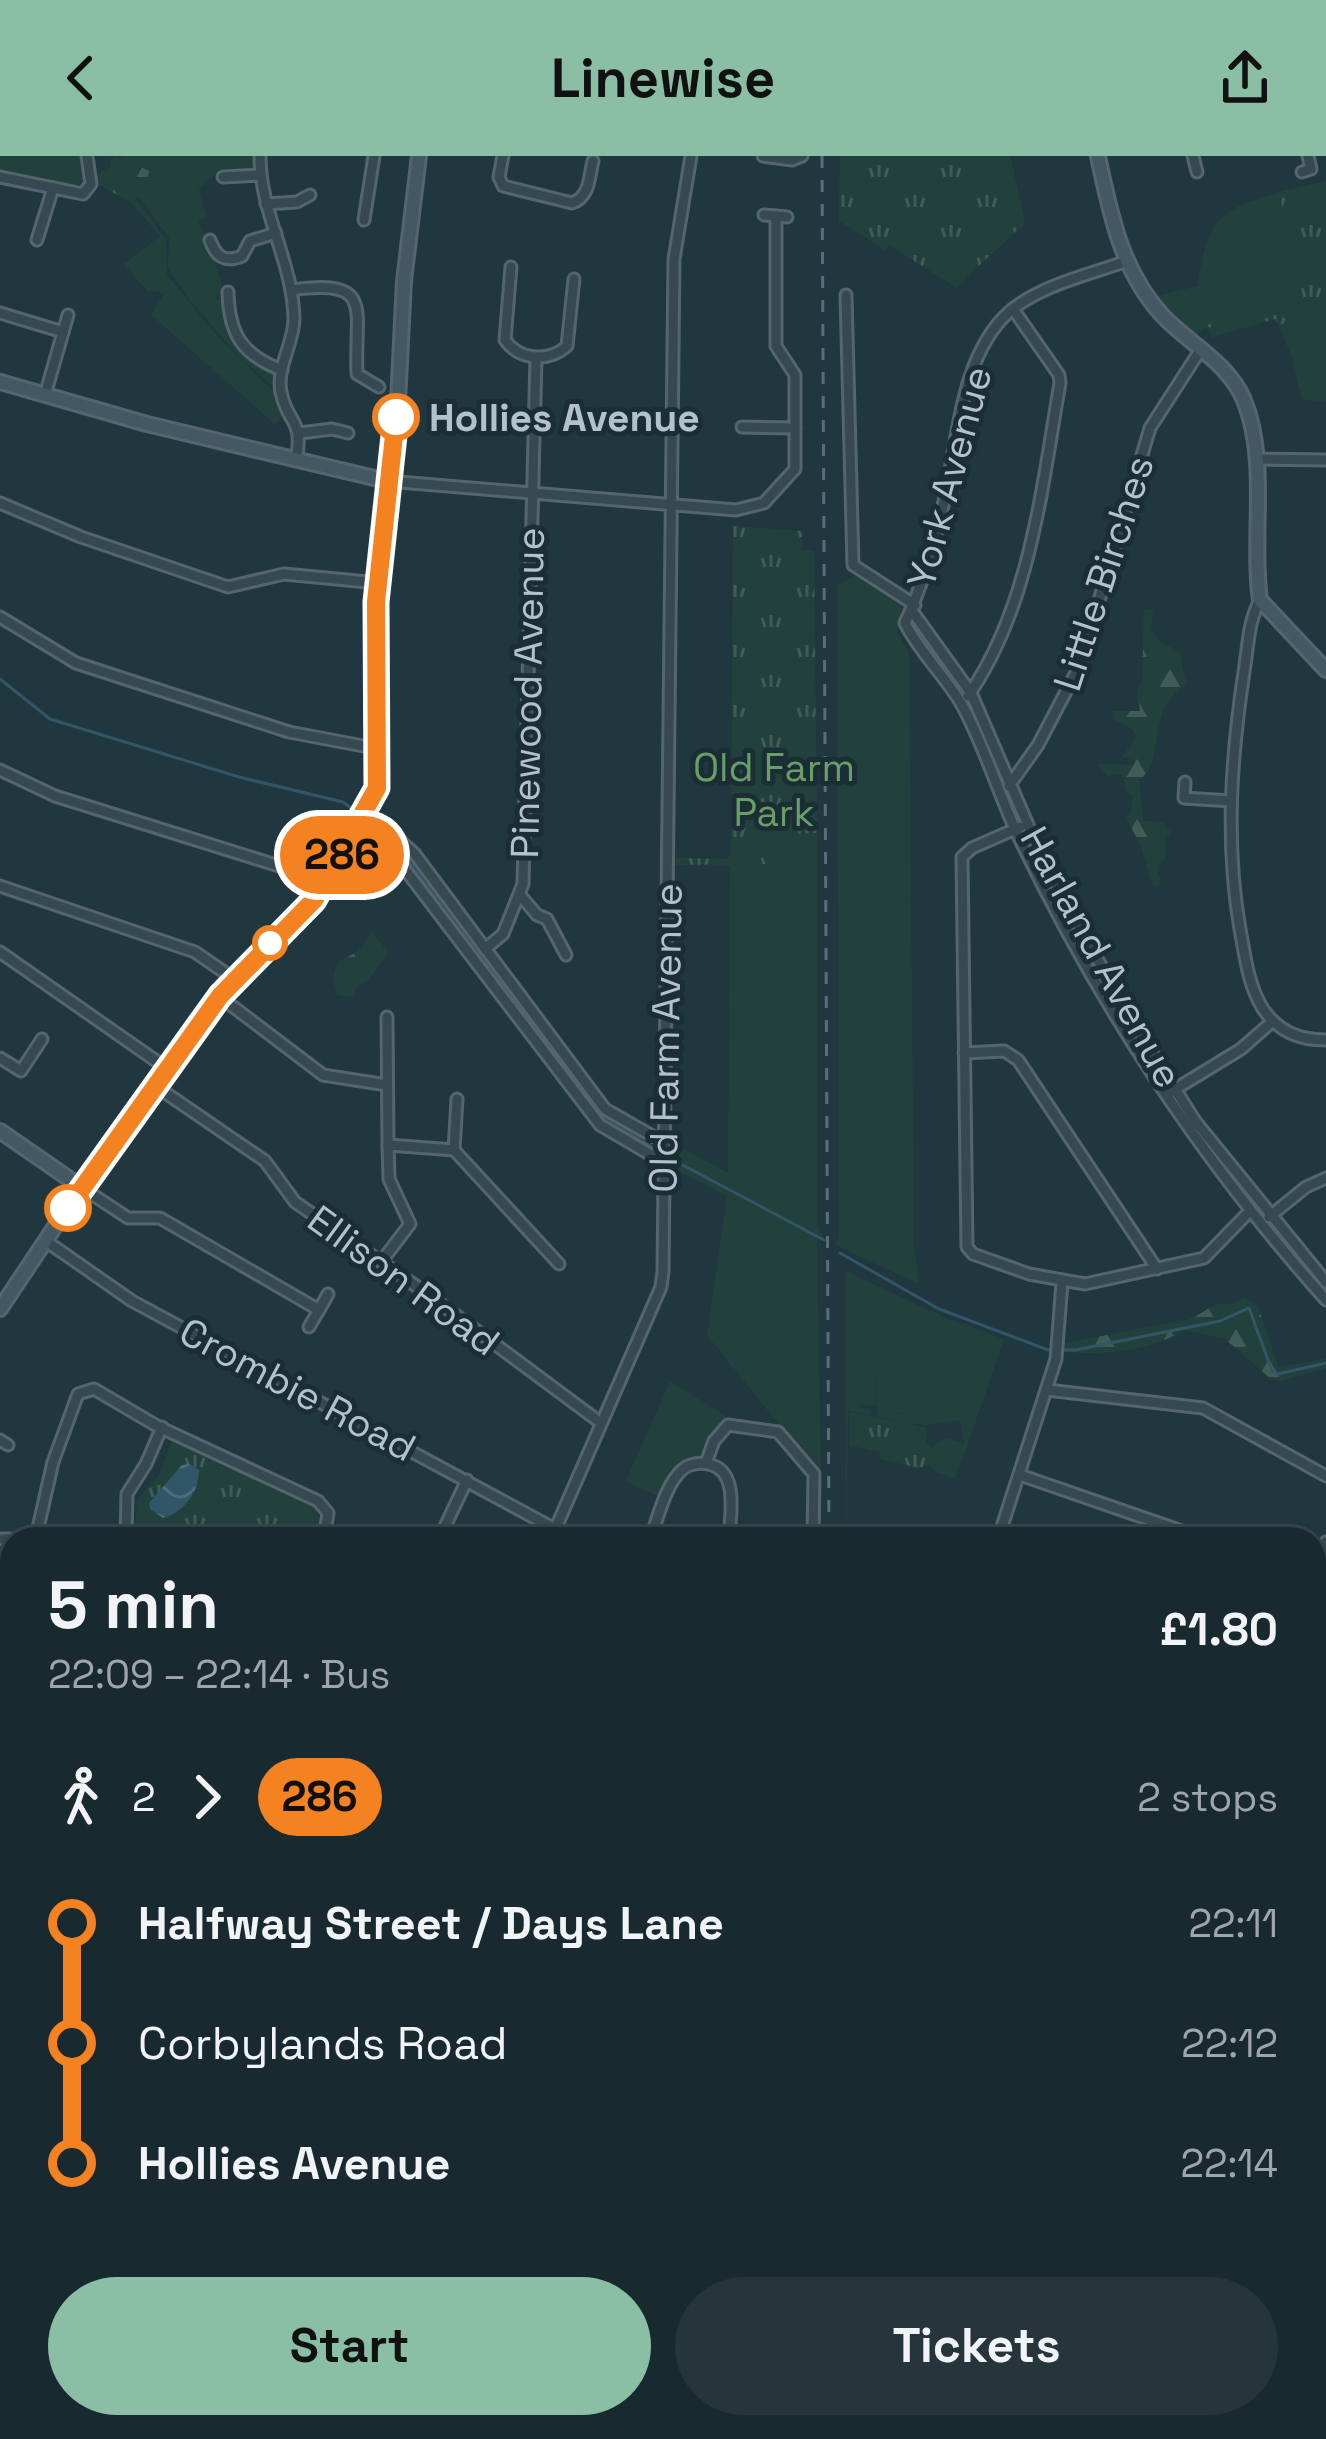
<!DOCTYPE html>
<html lang="en">
<head>
<meta charset="utf-8">
<style>
  body { margin:0; font-family:"Space Grotesk",sans-serif; background:#26353c; color:#f1f3f6; height:100vh; display:flex; flex-direction:column; font-size:45px; white-space:nowrap }
  * { box-sizing:border-box; margin:0 }
  p { font-size:39px; color:#9fa6ab }
  .icon { flex:none; width:66px; height:66px; fill:none; stroke:currentColor; stroke-width:2; stroke-linecap:round; stroke-linejoin:round }
  .map { position:relative; flex:1; overflow:hidden }
  .drawer { position:absolute; left:0px; top:1371px; width:1326px; height:912px; display:flex; flex-direction:column; background:#192930; border-radius:36px 36px 0 0; box-shadow:0 3px 9px #0004,0 0 0 3px #37454c }
  .drawer>* { flex:none }
  .badge { padding:0 24px; border-radius:39px; font-size:42px; line-height:78px }
  .map>.badge { position:absolute; translate:-50% -50%; box-shadow:0 0 0 6px #fff }
  .legs { display:flex; align-items:center; gap:18px; height:132px; padding:0 48px; font-size:39px }
  .legs p { margin-inline-start:auto }
  .summary { display:flex; align-items:center; justify-content:space-between; height:204px; padding:0 48px }
  h1 { font-size:66px; font-weight:600; line-height:90px }
  .button { display:flex; gap:24px; margin-top:auto; padding:24px 48px }
  .button a { flex:1; height:138px; border-radius:72px; background:#8abfa5; color:#111; font-size:48px; font-weight:600; line-height:138px; text-align:center }
  .button a+a { background:#26353c; color:#f1f3f6 }
  ul { padding:0 48px; list-style:none }
  li { display:flex; align-items:center; gap:42px; height:120px; font-size:45px }
  li i { display:grid; place-items:center; width:18px; height:100%; margin:0 15px; background:currentColor }
  li i::after { content:''; width:30px; height:30px; margin:-15px; border:9px solid; border-radius:50%; background:#192930 }
  li p { margin-inline-start:auto }
  li:first-child i { background:linear-gradient(#0000 50%,currentColor 0) }
  li:last-child i { background:linear-gradient(currentColor 50%,#0000 0) }
  header { display:flex; justify-content:space-between; align-items:center; height:156px; padding:0 48px; background:#8abfa5; color:#111; font-size:54px; font-weight:600 }
  .map>svg:first-child { display:block }
  .green { fill:#23413c }
  .forest { fill:url(#forest-firs) }
  .park { fill:url(#park-tufts) }
  .water { fill:url(#water-waves) }
  .lines { fill:none; stroke-linecap:round; stroke-linejoin:round }
  .stream { stroke:#315667; stroke-width:3 }
  .street-casing { stroke:#54656e; stroke-width:15 }
  .secondary-casing { stroke:#54656e; stroke-width:18 }
  .primary-casing { stroke:#42545c; stroke-width:20 }
  .street { stroke:#364850; stroke-width:9 }
  .secondary { stroke:#435863; stroke-width:12 }
  .primary { stroke:#536770; stroke-width:14 }
  .rail { stroke:#576d77; stroke-width:3; stroke-dasharray:12 12; stroke-linecap:butt }
  .line-1-casing { stroke:#fff; stroke-width:27 }
  .line-1 { stroke:#f58220; stroke-width:18 }
  .stop-1-dot { fill:#fff; stroke:#f58220; stroke-width:6 }
  .labels { text-anchor:middle; stroke-width:10; stroke-linejoin:round; paint-order:stroke }
  .stop-label { font-size:39px; font-weight:bold; fill:#b2c2cb; stroke:#1b2d35; text-anchor:start }
  .street-label { font-size:39px; fill:#b2c2cb; stroke:#1b2d35 }
  .park-label { font-size:39px; fill:#699e66; stroke:#1b2d35 }
</style>
</head>
<body>
<header><svg class="icon" aria-label="back" viewBox="0 0 24 24"><path d="M15 5l-7 7 7 7"/></svg>Linewise<svg class="icon" aria-label="share" viewBox="0 0 24 24"><path d="M12 15V3M7 8l5-5 5 5M5 13v7h14v-7"/></svg></header>
<div class="map">
<svg width="1326" height="2283" viewBox="0 0 1326 2283">
  <defs>
    <pattern id="forest-firs" width="22" height="20" patternUnits="userSpaceOnUse" patternTransform="scale(3)"><rect width="22" height="20" fill="#23413c"/><path d="M5 1l3.5 6h-7zM16 11l3.5 6h-7z" fill="#415b57"/></pattern>
    <pattern id="park-tufts" width="24" height="20" patternUnits="userSpaceOnUse" patternTransform="scale(3)"><rect width="24" height="20" fill="#23413c"/><path d="M3 7l-1-3M5 7V3M7 7l1-3M15 17l-1-3M17 17v-4M19 17l1-3" fill="none" stroke="#415b57"/></pattern>
    <pattern id="water-waves" width="16" height="10" patternUnits="userSpaceOnUse" patternTransform="scale(3)"><rect width="16" height="10" fill="#315667"/><path d="M0 5q4-4 8 0t8 0" fill="none" stroke="#4c6d7b"/></pattern>
  </defs>
  <rect width="100%" height="100%" fill="#213740"/>
  <g class="green">
    <path d="M 0,0 L 80,0 L 85,24 L 72,32 L 0,15 Z"/>
    <path d="M 120,0 L 255,0 L 254,15 L 213,20 L 199,33 L 206,61 L 198,64 C 205,84 223,120 222,137 L 215,143 L 224,145 C 228,182 240,202 275,216 L 274,232 L 240,202 L 188,142 L 168,112 L 169,81 L 139,42 L 141,35 L 136,29 L 147,24 Z"/>
    <path d="M 1279,36 L 1305,146 L 1207,169 L 1195,181 L 1157,140 L 1197,130 C 1209,64 1213,56 1279,36 Z"/>
    <path d="M 136,43 L 166,83 L 167,119 L 219,182 L 274,235 L 285,258 L 275,268 L 151,159 L 163,139 L 157,135 L 148,136 L 124,108 L 160,80 L 132,47 Z"/>
    <path d="M 1326,156 L 1326,246 L 1302,243 L 1292,201 L 1278,169 Z"/>
    <path d="M 856,418 L 903,448 L 897,476 L 909,497 L 914,1090 L 919,1128 L 835,1089 L 839,1081 L 837,430 Z"/>
    <path d="M 817,677 L 817,1070 L 823,1079 L 817,1081 L 817,1087 L 821,1321 L 707,1179 L 727,1040 L 671,1011 L 671,987 L 728,1017 L 730,710 L 673,709 L 769,708 L 768,679 Z"/>
    <path d="M 845,1115 L 948,1163 L 1004,1183 L 966,1293 L 960,1264 L 928,1269 L 908,1267 L 909,1259 L 899,1256 L 896,1264 L 878,1261 L 875,1210 L 876,1249 L 857,1250 L 870,1253 L 870,1259 L 848,1255 L 846,1383 Z"/>
    <path d="M 670,1225 L 728,1262 L 720,1267 L 699,1300 L 682,1307 L 670,1317 L 660,1341 L 626,1325 Z"/>
    <path d="M 12,2151 L 12,2271 L 147,2271 L 141,2283 L 0,2283 L 0,2160 Z"/>
    <path d="M 159,2271 L 294,2271 L 298,2283 L 152,2283 Z"/>
  </g>
  <g class="forest">
    <path d="M 116,0 L 149,15 L 147,24 L 136,29 L 142,39 L 132,47 L 98,28 L 96,19 L 111,10 L 110,4 Z"/>
    <path d="M 1144,453 L 1153,454 L 1151,473 L 1160,486 L 1180,496 L 1186,528 C 1143,556 1168,604 1139,624 L 1143,665 L 1162,666 L 1171,676 L 1165,683 L 1165,701 L 1157,712 L 1161,726 L 1157,731 L 1152,728 L 1141,690 L 1126,662 L 1131,656 L 1133,640 L 1125,634 L 1124,622 L 1119,617 L 1108,620 L 1097,608 L 1134,609 L 1134,604 L 1122,601 L 1137,581 L 1131,572 L 1113,563 L 1112,555 L 1140,555 L 1137,533 L 1142,526 Z"/>
    <path d="M 371,775 L 388,796 L 369,823 L 357,830 L 353,841 L 337,839 L 333,822 L 338,806 C 355,797 364,794 371,775 Z"/>
    <path d="M 1245,1142 L 1258,1150 L 1278,1211 L 1326,1203 L 1326,1212 L 1281,1225 L 1271,1223 L 1224,1182 L 1184,1174 C 1156,1193 1099,1201 1064,1195 L 1065,1187 L 1187,1164 C 1204,1159 1213,1143 1231,1149 Z"/>
  </g>
  <g class="park">
    <path d="M 840,0 L 1010,0 L 1025,67 L 956,131 L 889,89 L 885,94 L 839,65 Z"/>
    <path d="M 1326,25 L 1326,156 L 1278,169 L 1275,163 L 1212,181 L 1206,169 L 1304,146 L 1279,36 Z"/>
    <path d="M 733,370 L 802,375 L 802,394 L 814,395 L 817,677 L 769,679 L 769,708 L 673,709 L 674,702 L 728,703 L 731,698 Z"/>
    <path d="M 849,1256 L 896,1265 L 898,1257 L 909,1259 L 908,1268 L 927,1272 L 925,1288 L 934,1292 L 936,1287 L 947,1282 L 967,1289 L 955,1323 L 936,1316 L 929,1308 L 919,1312 L 880,1303 L 880,1296 L 849,1289 Z"/>
    <path d="M 172,1285 L 315,1352 L 320,1366 L 318,1383 L 135,1383 L 137,1344 L 159,1319 Z"/>
    <path d="M 12,1667 L 12,2094 L 0,2102 L 0,1675 Z"/>
    <path d="M 305,2271 L 565,2271 L 558,2283 L 298,2283 L 295,2274 Z"/>
  </g>
  <path class="water" d="M 189,1308 L 199,1314 C 199,1336 184,1356 163,1362 L 150,1353 L 149,1347 L 182,1309 Z"/>
  <g class="lines">
    <g class="stream">
      <path d="M 0,523 L 50,563 L 239,621 L 343,646 L 355,655"/>
      <path d="M 374,669 L 407,703 L 600,958 L 653,992"/>
      <path d="M 677,1006 L 824,1084"/>
      <path d="M 840,1097 L 939,1153 L 1048,1194 L 1075,1194 L 1220,1165 L 1249,1152 L 1272,1215 L 1278,1218 L 1326,1207"/>
      <path d="M 0,2144 L 12,2138"/>
      <path d="M 306,2283 L 317,2271"/>
    </g>
    <g class="street-casing">
      <g id="street">
        <path d="M 260,0 C 260,57 293,106 294,163 C 294,187 276,212 281,236 C 288,270 304,261 296,305"/>
        <path d="M 503,0 L 499,21 L 503,30 L 572,47 C 590,41 589,21 593,5"/>
        <path d="M 763,0 L 792,4 L 802,0"/>
        <path d="M 1193,0 L 1197,16"/>
        <path d="M 1302,16 L 1311,13 L 1308,0"/>
        <path d="M 0,21 L 83,38 L 91,28 L 87,0"/>
        <path d="M 223,21 L 260,19"/>
        <path d="M 266,48 L 297,46 L 310,39"/>
        <path d="M 764,59 L 787,61"/>
        <path d="M 364,64 L 374,0"/>
        <path d="M 37,84 L 53,32"/>
        <path d="M 210,84 C 216,101 225,107 242,100 L 250,85 L 276,77"/>
        <path d="M 1127,105 C 1088,119 1041,129 1009,156 C 960,200 958,285 944,345 C 935,387 923,428 905,467 C 919,496 946,521 962,549 C 984,589 997,634 1016,675 C 1097,846 1200,1003 1326,1144"/>
        <path d="M 511,111 L 505,184 C 519,204 548,207 567,190 L 574,123"/>
        <path d="M 291,134 C 376,122 354,153 357,218 L 379,231"/>
        <path d="M 228,136 C 229,178 242,199 282,214"/>
        <path d="M 846,139 L 853,409 L 915,449"/>
        <path d="M 0,157 L 63,176"/>
        <path d="M 45,239 L 68,159"/>
        <path d="M 742,271 L 795,272"/>
        <path d="M 300,277 L 332,273 L 348,277"/>
        <path d="M 1255,303 L 1326,304"/>
        <path d="M 387,325 L 736,354 L 764,347 L 795,313 L 795,219 L 776,190 L 776,60"/>
        <path d="M 0,347 L 81,381 L 228,431 L 284,418 L 378,427"/>
        <path d="M 1260,444 C 1248,466 1248,492 1244,516 C 1231,602 1225,687 1240,773 C 1245,800 1248,829 1263,853 C 1279,876 1299,884 1326,884"/>
        <path d="M 912,455 L 971,537 L 1044,706 L 1126,855 L 1195,965 L 1326,1126"/>
        <path d="M 0,461 L 76,507 L 289,576 L 379,593"/>
        <path d="M 968,540 C 1030,451 1042,331 1060,227 L 1059,219 L 1013,153"/>
        <path d="M 0,614 L 55,640 L 327,725"/>
        <path d="M 1185,626 L 1184,642 L 1231,645"/>
        <path d="M 1009,630 L 1038,589 L 1080,509 L 1150,272 L 1201,193"/>
        <path d="M 367,655 L 414,697 L 605,953 L 663,986"/>
        <path d="M 359,669 L 397,703 L 600,969 L 663,1006"/>
        <path d="M 1020,671 L 972,692 L 962,701 L 967,1091 L 973,1098 L 1029,1118 L 1085,1128 L 1204,1102 L 1250,1055"/>
        <path d="M 0,730 L 195,796 L 234,823"/>
        <path d="M 520,739 L 537,759 L 547,763 L 566,799"/>
        <path d="M 485,793 L 503,778 L 523,728 L 536,201"/>
        <path d="M 0,796 L 169,914"/>
        <path d="M 219,840 L 323,919 L 387,929"/>
        <path d="M 387,861 L 388,989"/>
        <path d="M 964,897 L 1004,895 L 1018,904 L 1157,1113"/>
        <path d="M 0,902 L 21,915 L 42,883"/>
        <path d="M 157,931 L 265,1005 L 295,1046 L 426,1137 L 601,1267"/>
        <path d="M 1169,937 L 1241,893 L 1273,865"/>
        <path d="M 454,994 L 457,943"/>
        <path d="M 81,1031 L 128,1062 L 160,1062 L 319,1154 L 328,1138"/>
        <path d="M 1269,1061 L 1306,1031 L 1326,1022"/>
        <path d="M 46,1085 L 132,1145 L 555,1373"/>
        <path d="M 381,1106 L 410,1068 L 389,1023 L 388,989 L 454,994 L 559,1108"/>
        <path d="M 309,1171 L 319,1154"/>
        <path d="M 1047,1234 L 1203,1252 L 1326,1320"/>
        <path d="M 0,1284 L 8,1289"/>
        <path d="M 706,1307 L 714,1285 L 728,1269 L 778,1276 L 814,1318 L 813,1383"/>
        <path d="M 1020,1319 L 1205,1383"/>
        <path d="M 2,1383 L 13,1383"/>
        <path d="M 42,1383 L 38,1372 L 53,1306 L 78,1238 L 94,1233 L 157,1270 L 318,1345 L 328,1357 L 324,1383"/>
        <path d="M 126,1383 L 127,1338 L 146,1308 L 162,1271"/>
        <path d="M 439,1383 L 467,1324"/>
        <path d="M 551,1383 L 661,1131 L 663,1116 L 674,103 L 691,0"/>
        <path d="M 650,1383 C 658,1363 665,1329 682,1314 C 688,1308 700,1306 708,1308 C 740,1314 730,1360 729,1383"/>
        <path d="M 998,1383 L 1056,1203 L 1062,1127"/>
        <path d="M 1314,1401 L 1326,1386"/>
        <path d="M 1314,1450 L 1326,1459"/>
        <path d="M 1314,1557 L 1326,1565"/>
        <path d="M 1314,1653 L 1326,1662"/>
        <path d="M 1314,1802 L 1326,1787"/>
        <path d="M 4,1825 L 12,1820"/>
        <path d="M 1314,1876 L 1326,1884"/>
        <path d="M 1314,1947 L 1326,1931"/>
        <path d="M 1314,2113 L 1326,2099"/>
        <path d="M 1314,2269 L 1326,2257"/>
        <path d="M 756,2283 L 757,2271"/>
        <path d="M 1136,2283 L 1149,2271"/>
        <path d="M 1301,2283 L 1313,2271"/>
      </g>
    </g>
    <g class="secondary-casing">
      <g id="secondary">
        <path d="M 1098,0 C 1110,57 1121,114 1162,159 C 1189,188 1228,206 1244,244 C 1269,306 1251,380 1260,444 L 1326,514"/>
        <path d="M 0,226 L 147,268 L 387,325"/>
        <path d="M 0,975 L 81,1031"/>
        <path d="M 0,1153 L 100,1003 L 157,931 L 219,840 L 314,744 L 377,632 L 377,430 L 398,246 L 404,125 L 419,0"/>
        <path d="M 0,1519 L 12,1520"/>
        <path d="M 1089,2271 L 1100,2283"/>
      </g>
    </g>
    <g class="primary-casing">
      <g id="primary">
        <path d="M 1314,1610 L 1326,1597"/>
        <path d="M 663,2283 L 681,2271"/>
      </g>
    </g>
    <use href="#street" class="street"/>
    <use href="#secondary" class="secondary"/>
    <use href="#primary" class="primary"/>
    <g class="rail">
      <path d="M 822,0 L 829,1383"/>
      <path d="M 846,2271 L 846,2283"/>
    </g>
  </g>
  <g class="lines">
    <g class="line-1-casing">
      <path id="line-1" d="M 68,1052 L 220,840 L 314,744 L 377,632 L 376,446 L 396,261"/>
    </g>
    <use href="#line-1" class="line-1"/>
  </g>
  <g class="stop-1-dot">
    <circle cx="396" cy="261" r="21"/>
    <circle cx="270" cy="787" r="15"/>
    <circle cx="68" cy="1052" r="21"/>
  </g>
  <g class="labels">
    <g class="stop-label">
      <text x="429" y="275">Hollies Avenue</text>
    </g>
    <g class="street-label">
      <text transform="translate(949 321) rotate(-75)" y="14">York Avenue</text>
      <text transform="translate(1103 417) rotate(-72)" y="14">Little Birches</text>
      <text transform="translate(527 537) rotate(-89)" y="14">Pinewood Avenue</text>
      <text transform="translate(1102 801) rotate(61)" y="14">Harland Avenue</text>
      <text transform="translate(665 882) rotate(-89)" y="14">Old Farm Avenue</text>
      <text transform="translate(404 1124) rotate(36)" y="14">Ellison Road</text>
      <text transform="translate(298 1233) rotate(28)" y="14">Crombie Road</text>
    </g>
    <g class="park-label">
      <text x="774" y="625">Old Farm<tspan x="774" dy="45">Park</tspan></text>
    </g>
  </g>
</svg>
<b class="badge" style="left:342px;top:699px;background:#f58220;color:#111">286</b>
<section class="drawer">
<div class="summary"><div><h1>5 min</h1><p>22:09 – 22:14 · Bus</p></div><b>£1.80</b></div>
<div class="legs"><svg class="icon" aria-label="walk" viewBox="0 0 24 24"><circle cx="13" cy="4" r="2"/><path d="M13 8l-2 6 4 7M11 14l-3 7M7 12l3-4h3l4 4"/></svg>2<svg class="icon" aria-label="forward" viewBox="0 0 24 24"><path d="M9 5l7 7-7 7"/></svg><b class="badge" style="background:#f58220;color:#111">286</b><p>2 stops</p></div>
<ul>
<li><i style="color:#f58220"></i><b>Halfway Street / Days Lane</b><p>22:11</p></li>
<li><i style="color:#f58220"></i><span>Corbylands Road</span><p>22:12</p></li>
<li><i style="color:#f58220"></i><b>Hollies Avenue</b><p>22:14</p></li>
</ul>
<div class="button"><a>Start</a><a>Tickets</a></div>
</section>
</div>
</body>
</html>
